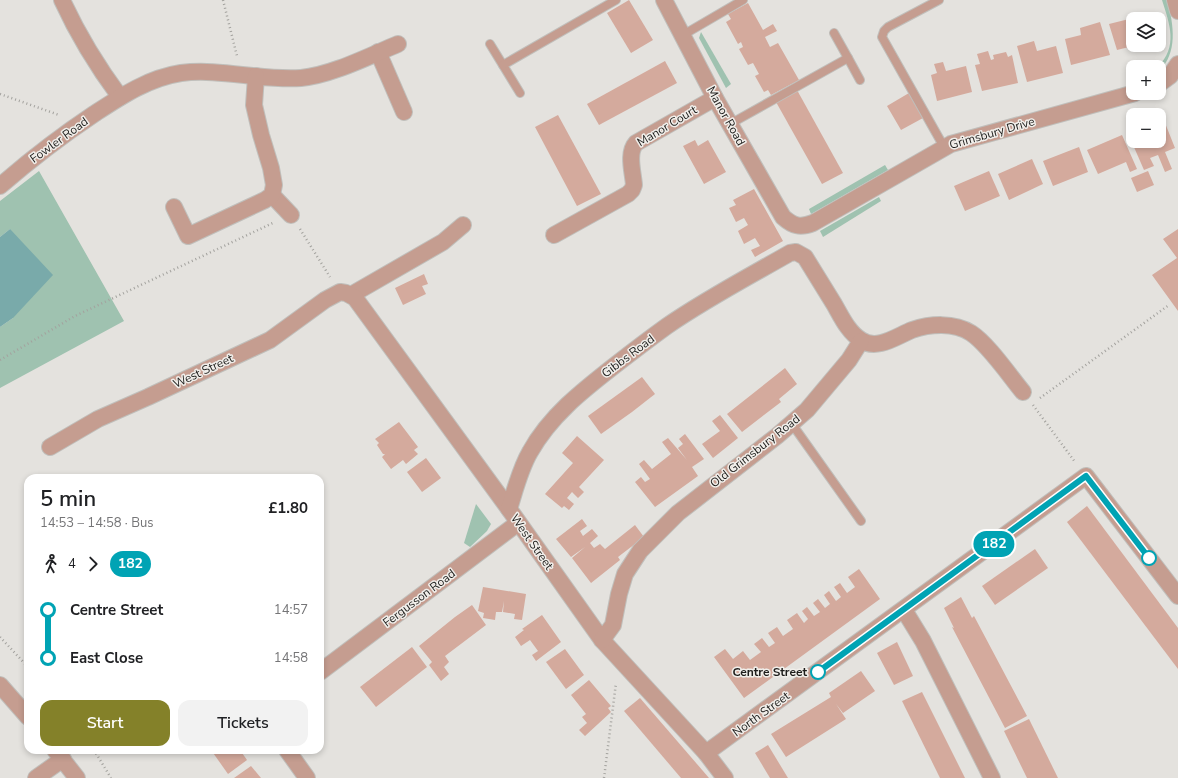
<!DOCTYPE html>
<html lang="en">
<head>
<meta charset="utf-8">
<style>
  body { margin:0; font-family:"Nunito Sans",sans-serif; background:#f2f2f2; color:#202124; height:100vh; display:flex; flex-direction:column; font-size:15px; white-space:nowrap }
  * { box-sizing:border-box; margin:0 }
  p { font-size:13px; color:#757577 }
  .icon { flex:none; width:22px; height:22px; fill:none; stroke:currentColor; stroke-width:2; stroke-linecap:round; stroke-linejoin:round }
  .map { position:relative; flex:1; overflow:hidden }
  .sheet { position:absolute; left:24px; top:474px; width:300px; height:280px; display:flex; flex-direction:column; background:#fff; border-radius:12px; box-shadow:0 2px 6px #0003 }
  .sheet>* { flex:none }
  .badge { padding:0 8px; border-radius:13px; font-size:14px; line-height:26px }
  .controls { position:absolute; left:1126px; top:12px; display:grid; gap:8px }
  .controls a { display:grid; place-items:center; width:40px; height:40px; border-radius:8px; background:#fff; box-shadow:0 2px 6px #0003; font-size:20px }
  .map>.badge { position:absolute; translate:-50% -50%; box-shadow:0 0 0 2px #fff }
  .legs { display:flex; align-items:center; gap:6px; height:44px; padding:0 16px; font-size:13px }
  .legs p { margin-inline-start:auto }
  .summary { display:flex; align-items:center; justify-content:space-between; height:68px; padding:0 16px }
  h1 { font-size:22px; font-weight:600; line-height:30px }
  .action { display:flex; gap:8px; margin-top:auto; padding:8px 16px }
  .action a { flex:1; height:46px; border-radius:12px; background:#848129; color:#fff; font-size:16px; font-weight:600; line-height:46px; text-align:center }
  .action a+a { background:#f2f2f2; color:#202124 }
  ul { padding:0 16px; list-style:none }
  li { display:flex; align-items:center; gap:14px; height:48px; font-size:15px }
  li i { display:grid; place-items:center; width:6px; height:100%; margin:0 5px; background:currentColor }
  li i::after { content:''; width:10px; height:10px; margin:-5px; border:3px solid; border-radius:50%; background:#fff }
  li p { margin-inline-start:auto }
  li:first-child i { background:linear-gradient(#0000 50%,currentColor 0) }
  li:last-child i { background:linear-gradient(currentColor 50%,#0000 0) }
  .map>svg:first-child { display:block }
  .green { fill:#9fc2b0 }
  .water { fill:#79aaaa }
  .building { fill:#d4aa9d }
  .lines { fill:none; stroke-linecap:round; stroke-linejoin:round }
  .lane-casing { stroke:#c0bfbb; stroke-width:10 }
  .street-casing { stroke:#c0bfbb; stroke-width:18 }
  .path { stroke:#a3a29e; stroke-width:2.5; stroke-dasharray:1 3; stroke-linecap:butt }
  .lane { stroke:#c59d90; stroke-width:8 }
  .street { stroke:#c59d90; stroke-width:16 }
  .line-1-casing { stroke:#fff; stroke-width:9 }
  .line-1 { stroke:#00a3b4; stroke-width:6 }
  .stop-1-dot { fill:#fff; stroke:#00a3b4; stroke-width:2 }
  .labels { text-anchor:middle; stroke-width:3; stroke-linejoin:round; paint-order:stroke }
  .street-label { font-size:12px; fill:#1e1d1b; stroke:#f1efeb }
  .stop-label { font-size:12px; font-weight:bold; fill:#1e1d1b; stroke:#f1efeb; text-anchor:end }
</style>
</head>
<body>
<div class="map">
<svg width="1178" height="778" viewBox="0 0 1178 778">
  <rect width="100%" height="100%" fill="#e4e2de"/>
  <g class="green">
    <path d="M 1162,0 L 1167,0 C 1174,25 1178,53 1159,71 L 1158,67 C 1178,46 1170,25 1162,0 Z"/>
    <path d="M 701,32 L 731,84 L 726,88 L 699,38 Z"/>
    <path d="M 885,165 L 888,170 L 811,214 L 809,209 Z"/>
    <path d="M 39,171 L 124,321 L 0,388 L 0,327 L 13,318 L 10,229 L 0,237 L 0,201 Z"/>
    <path d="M 879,197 L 881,201 L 823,237 L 820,231 Z"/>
    <path d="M 476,504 L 491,524 L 487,531 L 470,547 L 464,543 Z"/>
  </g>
  <path class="water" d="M 10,229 L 53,275 L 13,318 L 0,327 L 0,237 Z"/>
  <g class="building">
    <path d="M 629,0 L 653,40 L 631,53 L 607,13 Z"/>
    <path d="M 748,3 L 763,30 L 773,24 L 777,31 L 765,37 L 770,47 L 778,43 L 799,80 L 771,95 L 768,90 L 764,92 L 755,76 L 759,74 L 753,63 L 748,65 L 739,49 L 743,47 L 741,42 L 738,44 L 726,22 L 731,19 L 728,14 Z"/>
    <path d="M 1145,15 L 1146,19 L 1133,19 L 1133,46 L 1117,50 L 1109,24 Z"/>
    <path d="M 1100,22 L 1110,55 L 1071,65 L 1065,39 L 1081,35 L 1080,28 Z"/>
    <path d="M 1034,41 L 1037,51 L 1056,46 L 1063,73 L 1027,82 L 1017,46 Z"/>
    <path d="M 988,51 L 991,60 L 994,59 L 993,55 L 1006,52 L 1008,57 L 1012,55 L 1018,83 L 982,91 L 975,65 L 980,64 L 977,54 Z"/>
    <path d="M 665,61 L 677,83 L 599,125 L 587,104 Z"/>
    <path d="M 943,62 L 946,71 L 966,66 L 972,92 L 937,101 L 931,75 L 937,73 L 934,64 Z"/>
    <path d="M 797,90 L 843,173 L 822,184 L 776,102 Z"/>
    <path d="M 909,93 L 923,118 L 901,130 L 887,106 Z"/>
    <path d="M 558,115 L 601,194 L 577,206 L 535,127 Z"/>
    <path d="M 1165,123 L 1175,148 L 1165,152 L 1172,169 L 1165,172 L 1158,155 L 1150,158 L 1154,166 L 1144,170 L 1130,138 L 1133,137 L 1133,141 L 1159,141 L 1159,126 Z"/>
    <path d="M 1122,135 L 1137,169 L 1130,172 L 1126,162 L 1098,174 L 1087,150 Z"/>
    <path d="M 695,140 L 698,146 L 708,140 L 726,172 L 704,184 L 683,146 Z"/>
    <path d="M 1079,147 L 1088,172 L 1053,186 L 1043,161 Z"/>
    <path d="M 1032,159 L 1043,184 L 1009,200 L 998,174 Z"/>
    <path d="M 989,171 L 1000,196 L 965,211 L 954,186 Z"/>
    <path d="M 1148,171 L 1154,185 L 1137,192 L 1131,178 Z"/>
    <path d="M 754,189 L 783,241 L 755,257 L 751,250 L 760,246 L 755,238 L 744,244 L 738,231 L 748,225 L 744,218 L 736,222 L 729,208 L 736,205 L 733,200 Z"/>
    <path d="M 1178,229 L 1178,311 L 1152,275 L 1177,258 L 1163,239 Z"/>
    <path d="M 424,274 L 428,284 L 422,286 L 426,294 L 403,305 L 395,288 Z"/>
    <path d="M 785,368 L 797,384 L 779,399 L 781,402 L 742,432 L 727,414 Z"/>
    <path d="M 642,377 L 655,394 L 632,412 L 601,434 L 588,416 Z"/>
    <path d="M 720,415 L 738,438 L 713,458 L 702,444 L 720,431 L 712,421 Z"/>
    <path d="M 399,422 L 418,447 L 414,450 L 418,454 L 406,464 L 403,460 L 391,469 L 382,457 L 385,454 L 383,454 L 377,445 L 379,443 L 375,439 Z"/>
    <path d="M 685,434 L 704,459 L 692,467 L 698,476 L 655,507 L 635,482 L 641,477 L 645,482 L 650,479 L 639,464 L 644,460 L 652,469 L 671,454 L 662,442 L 668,438 L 687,460 L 678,448 L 683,444 L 679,439 Z"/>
    <path d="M 577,436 L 604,460 L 579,487 L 584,492 L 578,498 L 572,492 L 567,498 L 574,504 L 569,510 L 564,506 L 562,508 L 545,494 L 573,463 L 562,453 Z"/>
    <path d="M 426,458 L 441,478 L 422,492 L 407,472 Z"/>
    <path d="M 1087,506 L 1178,628 L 1178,669 L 1067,522 Z"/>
    <path d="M 582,519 L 587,526 L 580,531 L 583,536 L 592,529 L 598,536 L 590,543 L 594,548 L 600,544 L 605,549 L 635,525 L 644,537 L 618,557 L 620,560 L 591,583 L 572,558 L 585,547 L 571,557 L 556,539 Z"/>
    <path d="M 1035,549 L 1048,568 L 995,605 L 982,586 Z"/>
    <path d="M 859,569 L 880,599 L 744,698 L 714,657 L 725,649 L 733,659 L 743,651 L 750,660 L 761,652 L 754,644 L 762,638 L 769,647 L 775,643 L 768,633 L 777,627 L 783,636 L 793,629 L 787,620 L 797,613 L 804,623 L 808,619 L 802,611 L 807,607 L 814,616 L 820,612 L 813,603 L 818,599 L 825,608 L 830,604 L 824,595 L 829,591 L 836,601 L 841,597 L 834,587 L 840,583 L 847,593 L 855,587 L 848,577 Z"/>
    <path d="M 483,587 L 526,594 L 522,620 L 514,619 L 515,614 L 503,612 L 504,601 L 502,612 L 496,612 L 495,620 L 483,618 L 484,613 L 478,611 Z"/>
    <path d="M 961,597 L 972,618 L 974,616 L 1027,716 L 1005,728 L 952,627 L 954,628 L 944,608 Z"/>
    <path d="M 472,605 L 486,625 L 445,656 L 449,662 L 444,667 L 449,674 L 441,681 L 429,665 L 432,662 L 419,646 L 455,617 Z"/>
    <path d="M 542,615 L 561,642 L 536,661 L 532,655 L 538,651 L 530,640 L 521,646 L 515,637 L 524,630 L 522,629 Z"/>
    <path d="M 897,642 L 913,676 L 894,685 L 877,653 Z"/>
    <path d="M 412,647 L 427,667 L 376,707 L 360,687 Z"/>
    <path d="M 565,649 L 584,675 L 566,689 L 546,662 Z"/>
    <path d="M 861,671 L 875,691 L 843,713 L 836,704 L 846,719 L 786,757 L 771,734 L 831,697 L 829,693 Z"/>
    <path d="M 589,680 L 611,706 L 608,708 L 611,712 L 585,736 L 579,730 L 587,723 L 582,717 L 586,714 L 571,695 Z"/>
    <path d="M 922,692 L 965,778 L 940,778 L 902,701 Z"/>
    <path d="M 640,698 L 703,771 L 709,778 L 681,778 L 624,711 Z"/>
    <path d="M 1029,719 L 1058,778 L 1027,778 L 1004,731 Z"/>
    <path d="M 768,745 L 788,778 L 770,778 L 755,753 Z"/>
    <path d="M 211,750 L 240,750 L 247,760 L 228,774 Z"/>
    <path d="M 251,766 L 261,778 L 234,778 Z"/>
  </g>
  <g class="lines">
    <g class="lane-casing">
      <g id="lane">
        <path d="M 939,0 L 888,27 L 884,31 L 882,37 L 944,147"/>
        <path d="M 683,35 L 743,0"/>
        <path d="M 490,44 L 520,93"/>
        <path d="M 848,58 L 860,80"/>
        <path d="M 503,65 L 616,0"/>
        <path d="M 730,124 L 848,58 L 834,33"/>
        <path d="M 792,424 L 861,521"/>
      </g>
    </g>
    <g class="street-casing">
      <g id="street">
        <path d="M 62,0 C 78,35 97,66 120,97"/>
        <path d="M 664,0 L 715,98 L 783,217 C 793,226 800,228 813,223 L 951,144 L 1135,93"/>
        <path d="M 1175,0 L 1178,11"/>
        <path d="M 378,52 L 404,112"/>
        <path d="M 1159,84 L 1170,76 L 1178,64"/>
        <path d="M 0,186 C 30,160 61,136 94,114 C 120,97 148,78 181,73 C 221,68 261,81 301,78 C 332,75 369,56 398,44"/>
        <path d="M 272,195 L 291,215"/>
        <path d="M 174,207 L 188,236 L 265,200 L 272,195 L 274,185 L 271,168 L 261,135 L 254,105 L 256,76"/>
        <path d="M 554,235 L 628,194 L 632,190 L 634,185 C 633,172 627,153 636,143 L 715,98"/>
        <path d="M 351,295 L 443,242 L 463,225"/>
        <path d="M 50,447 L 98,419 L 148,397 L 270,340 L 325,300 L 340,292 L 346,293 L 355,298 L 509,509 L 602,640 L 706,753 L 725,778"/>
        <path d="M 509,509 C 515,490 520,469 530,452 C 550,416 582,391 614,366 C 632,352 649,339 667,326 C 706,299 748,277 790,253 L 796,252 L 805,257 C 815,273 824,288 834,304 C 841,316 848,332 861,340 C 877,351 897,336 912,330 C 930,324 954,322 971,333 C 988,344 1009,375 1023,392"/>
        <path d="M 904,610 L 923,641 L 992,778"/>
        <path d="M 602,640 L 613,625 L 619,594 L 625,574 L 640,551 L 678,513 L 777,436 L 807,410 L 849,360 L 861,341"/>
        <path d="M 320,672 L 518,523"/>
        <path d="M 0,685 L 28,717"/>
        <path d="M 55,750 L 77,778"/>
        <path d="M 287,750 L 307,778"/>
        <path d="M 706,753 L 1086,476 L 1178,596"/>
        <path d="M 36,778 L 63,759"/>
      </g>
    </g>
    <g class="path">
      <path d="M 223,0 L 237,56"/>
      <path d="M 0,94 L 59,115"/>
      <path d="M 300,229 L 330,277"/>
      <path d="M 0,360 L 75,316 L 275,222"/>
      <path d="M 1040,398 L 1169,305"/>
      <path d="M 1033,405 L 1075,462"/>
      <path d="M 0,637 L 28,667"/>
      <path d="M 94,750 L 111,778"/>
      <path d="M 604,778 L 616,683"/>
    </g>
    <use href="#lane" class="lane"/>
    <use href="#street" class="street"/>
  </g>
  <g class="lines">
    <g class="line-1-casing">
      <path id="line-1" d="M 818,672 L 1086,476 L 1149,558"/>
    </g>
    <use href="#line-1" class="line-1"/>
  </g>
  <g class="stop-1-dot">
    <circle cx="1149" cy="558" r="7"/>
    <circle cx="818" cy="672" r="7"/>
  </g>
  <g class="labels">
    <g class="street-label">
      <text transform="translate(726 116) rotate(61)" y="4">Manor Road</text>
      <text transform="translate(667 126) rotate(-31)" y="4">Manor Court</text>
      <text transform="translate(992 133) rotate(-16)" y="4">Grimsbury Drive</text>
      <text transform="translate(59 140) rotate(-36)" y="4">Fowler Road</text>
      <text transform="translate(628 356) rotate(-37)" y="4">Gibbs Road</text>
      <text transform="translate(203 371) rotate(-25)" y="4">West Street</text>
      <text transform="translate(755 451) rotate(-38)" y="4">Old Grimsbury Road</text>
      <text transform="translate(532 542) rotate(55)" y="4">West Street</text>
      <text transform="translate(419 598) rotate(-37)" y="4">Fergusson Road</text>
      <text transform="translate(761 714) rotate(-36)" y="4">North Street</text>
    </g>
    <g class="stop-label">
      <text x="807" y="676">Centre Street</text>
    </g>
  </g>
</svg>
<div class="controls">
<a><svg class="icon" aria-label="layers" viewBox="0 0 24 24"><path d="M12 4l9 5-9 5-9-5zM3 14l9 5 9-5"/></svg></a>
<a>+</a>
<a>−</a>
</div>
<b class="badge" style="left:994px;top:544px;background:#00a3b4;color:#fff">182</b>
<section class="sheet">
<div class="summary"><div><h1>5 min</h1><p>14:53 – 14:58 · Bus</p></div><b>£1.80</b></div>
<div class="legs"><svg class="icon" aria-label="walk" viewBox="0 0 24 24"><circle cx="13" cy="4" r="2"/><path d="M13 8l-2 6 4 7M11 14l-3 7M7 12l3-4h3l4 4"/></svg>4<svg class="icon" aria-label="forward" viewBox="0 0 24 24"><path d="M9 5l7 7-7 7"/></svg><b class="badge" style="background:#00a3b4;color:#fff">182</b></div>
<ul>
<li><i style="color:#00a3b4"></i><b>Centre Street</b><p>14:57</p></li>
<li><i style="color:#00a3b4"></i><b>East Close</b><p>14:58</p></li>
</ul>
<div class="action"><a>Start</a><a>Tickets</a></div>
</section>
</div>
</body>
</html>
